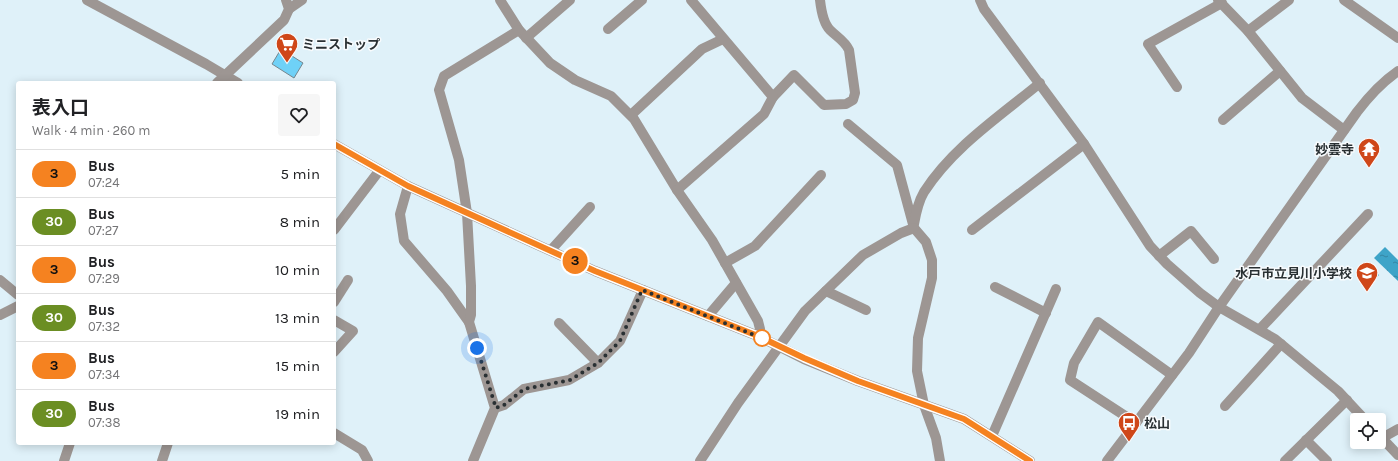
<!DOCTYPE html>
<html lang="en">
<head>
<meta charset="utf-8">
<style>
  body { margin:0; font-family:Karla,"Noto Sans JP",sans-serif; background:#f6f6f6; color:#202124; height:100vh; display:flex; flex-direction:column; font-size:15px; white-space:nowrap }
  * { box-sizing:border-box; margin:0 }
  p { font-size:13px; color:#757577 }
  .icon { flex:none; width:22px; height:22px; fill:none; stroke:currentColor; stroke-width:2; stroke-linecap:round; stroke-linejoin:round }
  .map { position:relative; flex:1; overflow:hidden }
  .details { position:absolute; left:16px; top:81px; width:320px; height:364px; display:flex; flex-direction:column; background:#fff; border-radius:4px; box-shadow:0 2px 10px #0003 }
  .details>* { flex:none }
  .badge { padding:0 8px; border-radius:13px; font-size:14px; line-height:26px }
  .tools { position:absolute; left:1350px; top:413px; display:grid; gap:8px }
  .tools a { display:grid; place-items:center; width:36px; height:36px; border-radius:4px; background:#fff; box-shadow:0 2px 10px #0003; font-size:20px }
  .you { position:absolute; width:20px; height:20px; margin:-10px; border:3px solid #fff; border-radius:50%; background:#1a73e8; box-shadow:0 0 0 6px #1a73e833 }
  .map>.badge { position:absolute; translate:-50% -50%; box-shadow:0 0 0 2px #fff }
  .round { display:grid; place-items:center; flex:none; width:42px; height:42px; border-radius:4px; background:#f6f6f6 }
  .overview { display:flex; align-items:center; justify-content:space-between; height:68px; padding:0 16px }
  h1 { font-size:19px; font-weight:700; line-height:30px }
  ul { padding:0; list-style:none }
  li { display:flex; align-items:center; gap:12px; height:48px; padding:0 16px; border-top:1px solid #e0e0e0 }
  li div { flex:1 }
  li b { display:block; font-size:15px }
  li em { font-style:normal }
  li .badge { min-width:44px; font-weight:700; text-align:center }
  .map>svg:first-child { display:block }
  .water { fill:url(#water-ripples) }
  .building { fill:#6fd1f7; stroke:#76868d }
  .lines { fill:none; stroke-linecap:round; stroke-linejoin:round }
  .minor { stroke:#9d9693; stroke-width:10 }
  .line-casing { stroke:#fff; stroke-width:9 }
  .line { stroke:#f58220; stroke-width:6 }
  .walk { stroke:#293033; stroke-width:4; stroke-dasharray:0 7.2 }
  .stop-dot { fill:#fff; stroke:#f58220; stroke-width:2 }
  .labels { text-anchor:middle; stroke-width:3; stroke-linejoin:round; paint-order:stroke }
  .poi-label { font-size:13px; font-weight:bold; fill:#293033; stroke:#f8fbfd; text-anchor:start }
</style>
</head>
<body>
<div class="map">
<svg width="1398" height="461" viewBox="0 0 1398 461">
  <defs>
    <pattern id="water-ripples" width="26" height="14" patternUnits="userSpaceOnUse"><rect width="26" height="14" fill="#3ea4c8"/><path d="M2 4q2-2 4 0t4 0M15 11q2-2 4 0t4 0" fill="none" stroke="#3486a3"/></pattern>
  </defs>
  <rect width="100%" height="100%" fill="#dff1f9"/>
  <g class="water">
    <path d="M 1385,247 L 1398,260 L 1398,281 L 1374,258 Z"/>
    <path d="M 1368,265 L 1379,275 L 1374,281 L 1363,271 Z"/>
  </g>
  <path class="building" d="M 281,49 L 303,63 L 294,78 L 272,64 Z"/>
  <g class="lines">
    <g class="minor">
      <path d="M 87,0 L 206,64 L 238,83"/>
      <path d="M 500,0 L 519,30 L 550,63 L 575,80 L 611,96 L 634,119 L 677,190 L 712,240 L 758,321 L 760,329 L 758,336"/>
      <path d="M 980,0 L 984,9 L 1084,144 L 1150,246 L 1167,264 L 1200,293 L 1219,307 L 1275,339 L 1338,391 L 1365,420"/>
      <path d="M 1218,0 L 1248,31 L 1302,98 L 1344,130"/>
      <path d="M 1344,0 L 1398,38"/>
      <path d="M 289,9 L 302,0"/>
      <path d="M 608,29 L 642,0"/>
      <path d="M 1248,31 L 1289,0"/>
      <path d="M 526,38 L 570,0"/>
      <path d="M 217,83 L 284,20 L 289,9 L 286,0"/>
      <path d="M 1177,87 L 1148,44 L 1222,3"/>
      <path d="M 773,97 L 794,75 L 824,105 L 846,104 L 853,100 L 855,93 L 849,50 C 845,41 837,37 830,30 C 823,23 821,9 820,0"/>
      <path d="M 631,115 L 702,49 L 723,39"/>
      <path d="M 1223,120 L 1280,71"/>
      <path d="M 848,124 L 897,165 L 914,228 L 926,242 L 932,260 L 932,278 L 918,338 L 917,371 L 924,405 L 936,438 L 940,461"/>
      <path d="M 334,144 L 408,186 L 595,271 L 758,336 L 804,359 L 858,381 L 964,419 L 1030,461"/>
      <path d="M 408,186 L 400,214 L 404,241 L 447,291 L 469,322"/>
      <path d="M 677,190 L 764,114 L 773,97 L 691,0"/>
      <path d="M 914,224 C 916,213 918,202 924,192 C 953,147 1000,116 1040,83"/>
      <path d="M 334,230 L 379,171"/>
      <path d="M 972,230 L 1084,144"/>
      <path d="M 551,250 L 590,207"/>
      <path d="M 1159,256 L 1191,231 L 1214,259"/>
      <path d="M 725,263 L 755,246 L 821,175"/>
      <path d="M 0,280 L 18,295"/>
      <path d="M 995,287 L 1046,313"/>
      <path d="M 826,291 L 866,310"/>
      <path d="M 334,302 L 348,280"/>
      <path d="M 0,315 L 18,306"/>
      <path d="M 708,316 L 736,283"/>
      <path d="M 334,320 L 353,331 L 334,352"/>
      <path d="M 559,323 L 598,363"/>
      <path d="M 1260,329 L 1368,214"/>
      <path d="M 1225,406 L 1281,344"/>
      <path d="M 495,408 L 504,405 L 524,389 L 569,380 L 598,363 L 620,341 L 643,290"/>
      <path d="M 1136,423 L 1070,380 L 1074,363 L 1098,322 L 1172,375"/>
      <path d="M 334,433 L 362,450 L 368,461"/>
      <path d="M 1379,435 L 1398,455"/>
      <path d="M 992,436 L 1056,289"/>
      <path d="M 1382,438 L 1398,429"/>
      <path d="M 1306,440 L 1327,461"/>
      <path d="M 64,461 L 70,443"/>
      <path d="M 162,461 L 168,443"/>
      <path d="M 473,461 L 495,408 L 469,322 L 471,315 L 471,286 L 467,213 L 459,160 L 439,90 L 444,76 L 519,30"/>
      <path d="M 700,461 L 738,403 L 805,311 L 863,255 L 901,233 L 914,228"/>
      <path d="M 1107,461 L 1189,353 L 1219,307 L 1357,112 C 1369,96 1382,82 1398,71"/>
      <path d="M 1285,461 L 1347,400"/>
    </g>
  </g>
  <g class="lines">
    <g class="line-casing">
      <path id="line" d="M 334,144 L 408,186 L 595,271 L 758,336 L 804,358 L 858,381 L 964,419 L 1030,461"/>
    </g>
    <use href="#line" class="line"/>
    <path class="walk" d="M 477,348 L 496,408 L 504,405 L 524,389 L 570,380 L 598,363 L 620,341 L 642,290 L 762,338"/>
  </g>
  <defs>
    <g id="supermarket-pin" transform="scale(1.15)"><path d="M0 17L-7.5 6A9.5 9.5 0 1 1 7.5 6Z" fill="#cf4719" stroke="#f8fbfd"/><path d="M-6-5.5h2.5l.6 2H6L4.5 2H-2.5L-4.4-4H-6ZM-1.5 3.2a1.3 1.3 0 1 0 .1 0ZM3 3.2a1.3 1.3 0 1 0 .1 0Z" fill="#fff"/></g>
    <g id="temple-pin" transform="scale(1.15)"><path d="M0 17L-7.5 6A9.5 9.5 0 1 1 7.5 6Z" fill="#cf4719" stroke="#f8fbfd"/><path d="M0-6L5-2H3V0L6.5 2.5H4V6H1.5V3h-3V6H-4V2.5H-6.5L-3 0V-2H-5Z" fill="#fff"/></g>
    <g id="school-pin" transform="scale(1.15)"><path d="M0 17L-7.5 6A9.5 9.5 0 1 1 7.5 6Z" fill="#cf4719" stroke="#f8fbfd"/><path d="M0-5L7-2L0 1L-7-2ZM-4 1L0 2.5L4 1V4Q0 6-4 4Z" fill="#fff"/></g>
    <g id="bus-pin" transform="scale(1.15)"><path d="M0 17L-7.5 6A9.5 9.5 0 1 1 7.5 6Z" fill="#cf4719" stroke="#f8fbfd"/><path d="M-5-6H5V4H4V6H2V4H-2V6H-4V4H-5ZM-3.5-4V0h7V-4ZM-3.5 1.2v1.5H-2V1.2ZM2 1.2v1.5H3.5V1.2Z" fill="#fff"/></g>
  </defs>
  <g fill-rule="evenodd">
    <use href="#supermarket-pin" x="287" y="44"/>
    <use href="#temple-pin" x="1369" y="149"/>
    <use href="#school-pin" x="1367" y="273"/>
    <use href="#bus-pin" x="1129" y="423"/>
  </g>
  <circle class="stop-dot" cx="762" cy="338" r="8"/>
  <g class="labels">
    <g class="poi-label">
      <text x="302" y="49">ミニストップ</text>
      <text x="1354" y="154" text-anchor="end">妙雲寺</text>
      <text x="1352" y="278" text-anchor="end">水戸市立見川小学校</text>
      <text x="1144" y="428">松山</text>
    </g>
  </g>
</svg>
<div class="tools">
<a><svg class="icon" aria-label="locate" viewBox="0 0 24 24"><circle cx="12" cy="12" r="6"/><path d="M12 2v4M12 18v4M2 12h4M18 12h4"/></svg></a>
</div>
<div class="you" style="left:477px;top:348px"></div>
<b class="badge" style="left:575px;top:261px;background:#f58220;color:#111">3</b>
<section class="details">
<div class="overview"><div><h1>表入口</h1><p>Walk · 4 min · 260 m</p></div><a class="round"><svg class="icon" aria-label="heart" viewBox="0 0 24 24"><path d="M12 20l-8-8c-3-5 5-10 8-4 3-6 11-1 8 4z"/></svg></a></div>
<ul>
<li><span class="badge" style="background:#f58220;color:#111">3</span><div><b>Bus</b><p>07:24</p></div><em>5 min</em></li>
<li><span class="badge" style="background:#6b8e23;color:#fff">30</span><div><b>Bus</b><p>07:27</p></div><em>8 min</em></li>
<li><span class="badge" style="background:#f58220;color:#111">3</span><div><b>Bus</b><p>07:29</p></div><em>10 min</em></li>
<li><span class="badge" style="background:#6b8e23;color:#fff">30</span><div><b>Bus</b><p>07:32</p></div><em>13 min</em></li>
<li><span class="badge" style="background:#f58220;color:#111">3</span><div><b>Bus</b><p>07:34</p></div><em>15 min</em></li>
<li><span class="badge" style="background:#6b8e23;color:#fff">30</span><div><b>Bus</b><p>07:38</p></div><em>19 min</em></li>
</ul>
</section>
</div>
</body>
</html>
